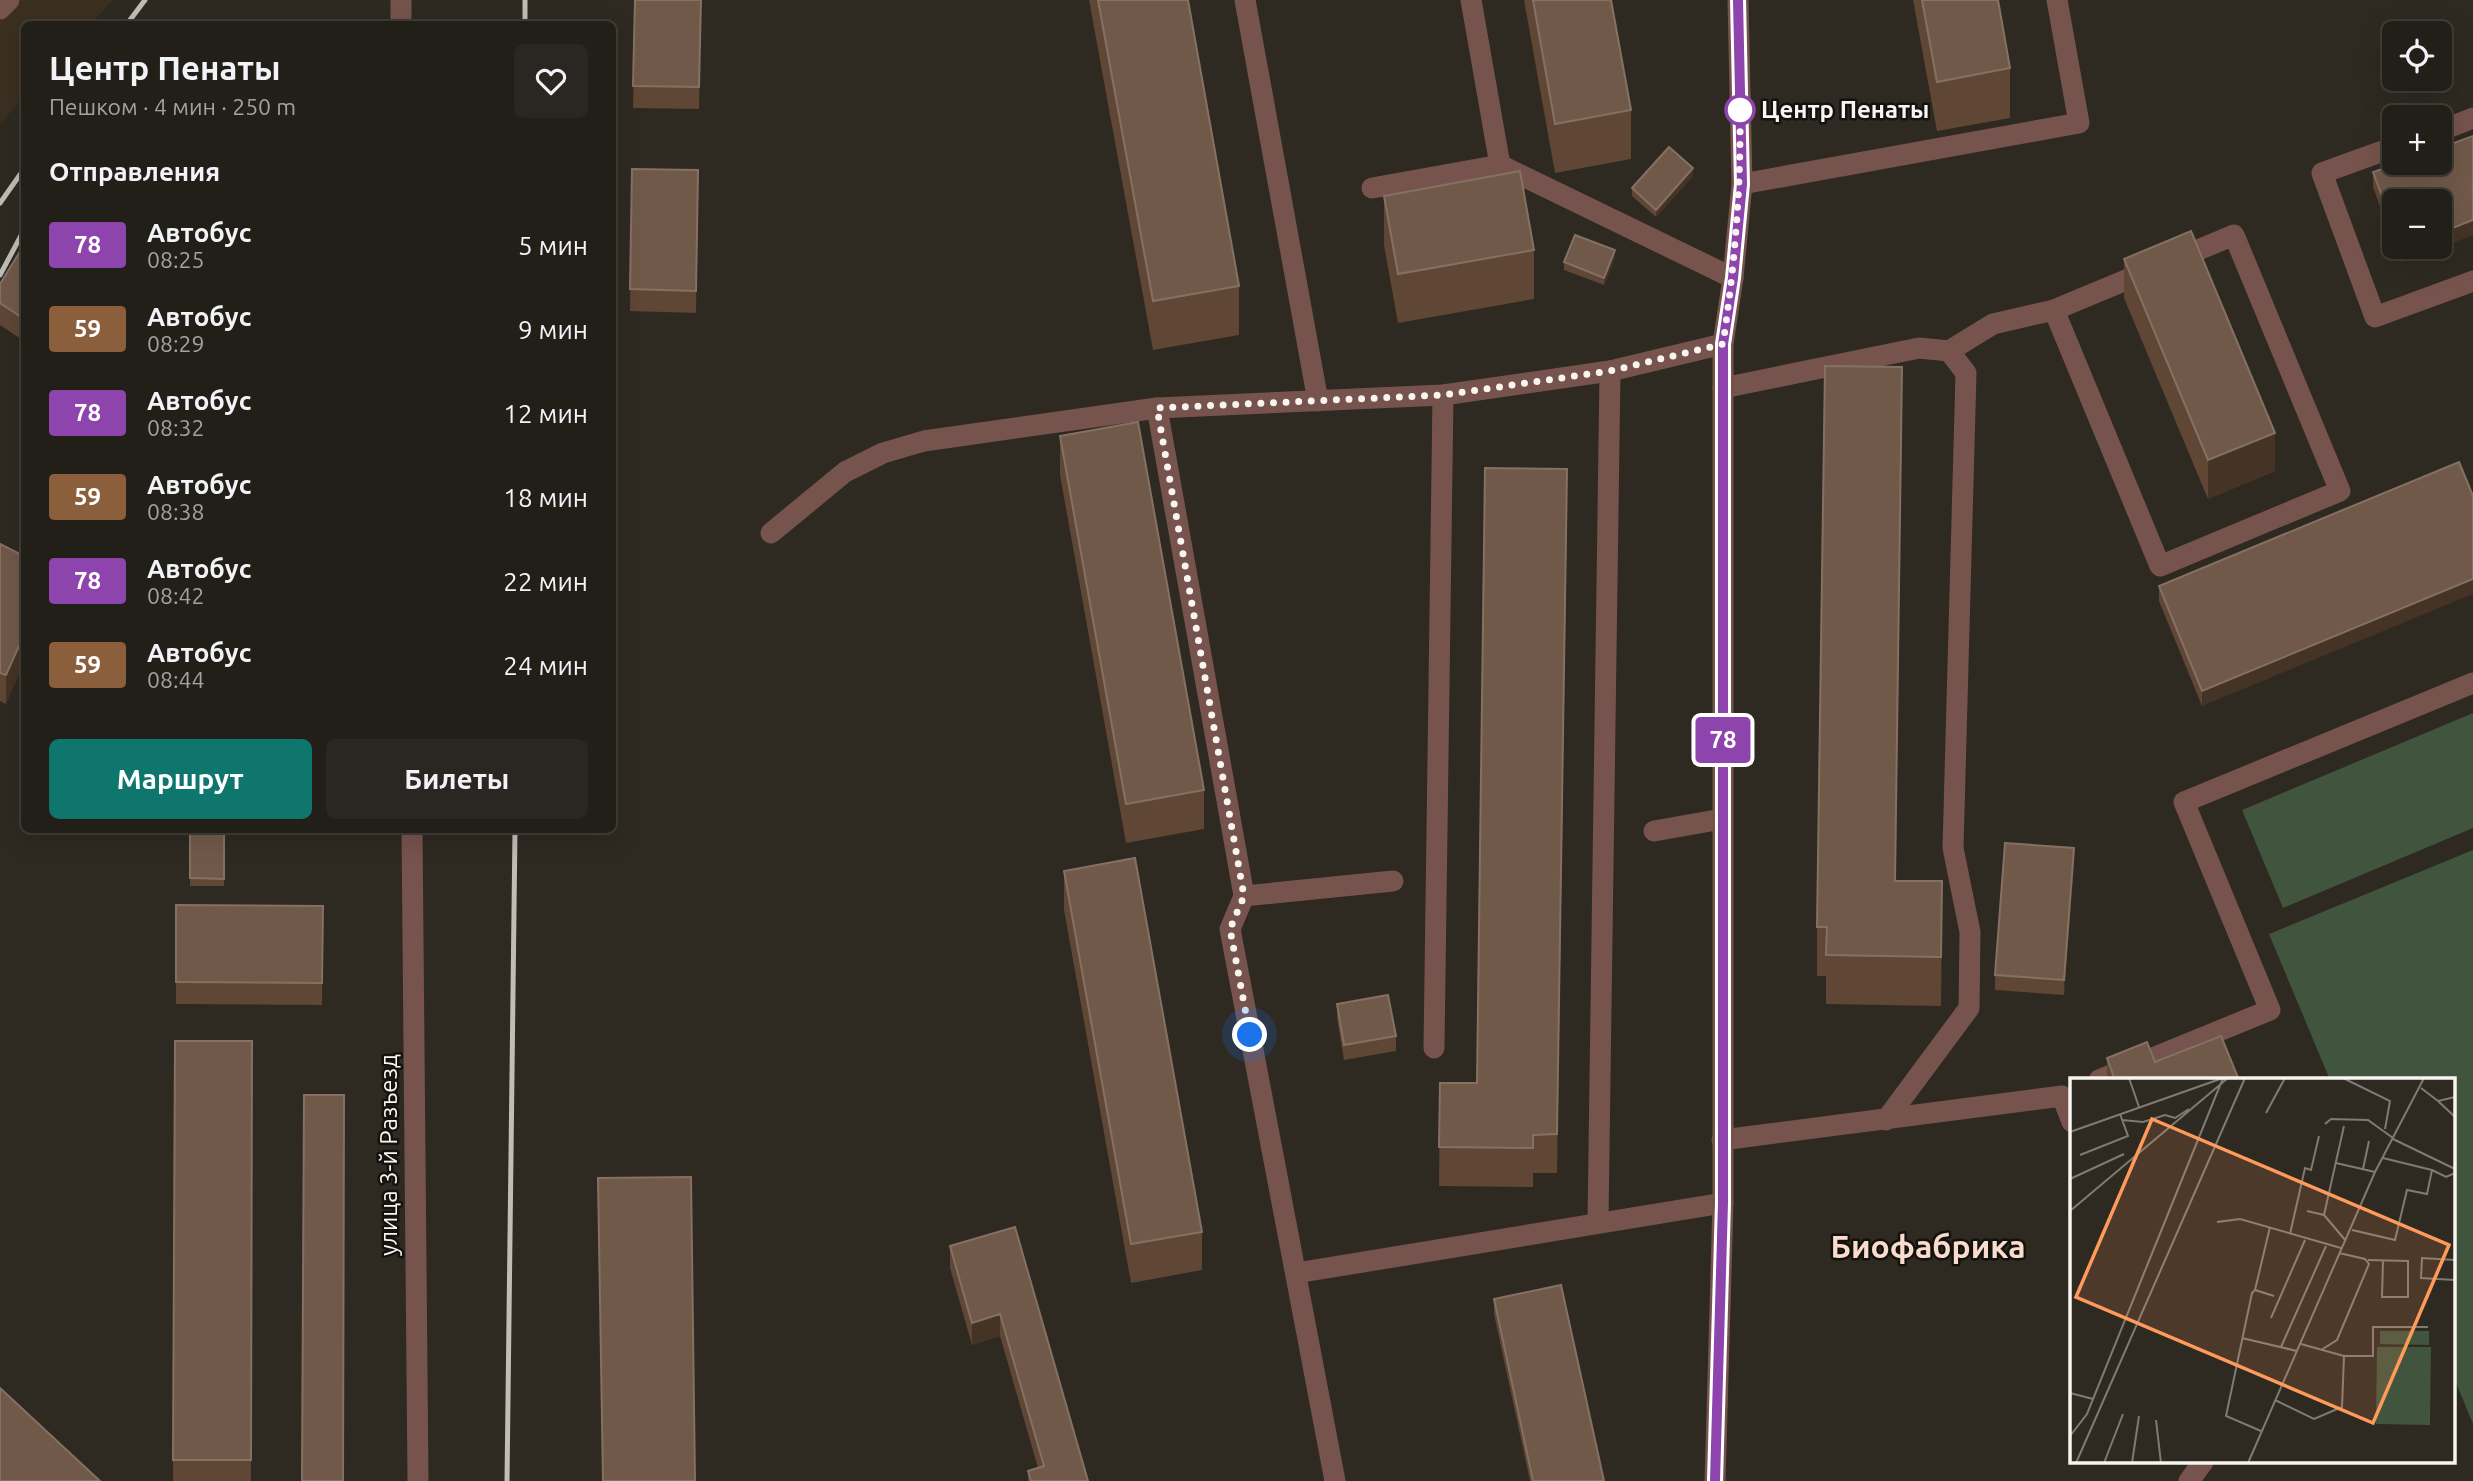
<!DOCTYPE html>
<html lang="ru">
<head>
<meta charset="utf-8">
<style>
  body { margin:0; font-family:Ubuntu,sans-serif; background:#2a2722; color:#f1f3f6; height:100vh; display:flex; flex-direction:column; font-size:26px; white-space:nowrap }
  * { box-sizing:border-box; margin:0 }
  p { font-size:23px; color:#a2a2a2 }
  .icon { flex:none; width:38px; height:38px; fill:none; stroke:currentColor; stroke-width:2; stroke-linecap:round; stroke-linejoin:round }
  .map { position:relative; flex:1; overflow:hidden }
  .sheet { position:absolute; left:21px; top:21px; width:595px; height:812px; display:flex; flex-direction:column; background:#221f19; border-radius:10px; box-shadow:0 7px 28px #0002,0 0 0 2px #3f3d38 }
  .sheet>* { flex:none }
  .badge { padding:0 14px; border-radius:5px; font-size:24px; line-height:46px }
  .buttons { position:absolute; left:2382px; top:21px; display:grid; gap:14px }
  .buttons a { display:grid; place-items:center; width:70px; height:70px; border-radius:10px; background:#221f19; box-shadow:0 7px 28px #0002,0 0 0 2px #3f3d38; font-size:35px }
  .you { position:absolute; width:35px; height:35px; margin:-18px; border:5px solid #fff; border-radius:50%; background:#1a73e8; box-shadow:0 0 0 10px #1a73e833 }
  .map>.badge { position:absolute; translate:-50% -50%; box-shadow:0 0 0 4px #fff }
  h2 { padding:0 28px; font-size:26px; line-height:63px }
  .round { display:grid; place-items:center; flex:none; width:74px; height:74px; border-radius:10px; background:#2a2722 }
  .summary { display:flex; align-items:center; justify-content:space-between; height:119px; padding:0 28px }
  h1 { font-size:33px; font-weight:700; line-height:52px }
  .action { display:flex; gap:14px; margin-top:auto; padding:14px 28px }
  .action a { flex:1; height:80px; border-radius:10px; background:#0f766e; color:#fff; font-size:28px; font-weight:700; line-height:80px; text-align:center }
  .action a+a { background:#2a2722; color:#f1f3f6 }
  ul { padding:0; list-style:none }
  li { display:flex; align-items:center; gap:21px; height:84px; padding:0 28px }
  li div { flex:1 }
  li b { display:block; font-size:26px }
  li em { font-style:normal }
  li .badge { min-width:77px; font-weight:700; text-align:center }
  .map>svg:first-child { display:block }
  .industrial { fill:#3a2f20 }
  .green { fill:#41543e }
  .lines { fill:none; stroke-linecap:round; stroke-linejoin:round }
  .minor { stroke:#76534d; stroke-width:21 }
  .rail { stroke:#c1bcb6; stroke-width:5 }
  .wall { fill:#5f4635 }
  .shaded-wall { fill:#453325 }
  .building { fill:#705949; stroke:#857163; stroke-width:2 }
  .line-casing { stroke:#fff; stroke-width:16 }
  .line { stroke:#8e44ad; stroke-width:10 }
  .walk { stroke:#f8f4ef; stroke-width:7; stroke-dasharray:0 12.6 }
  .stop-dot { fill:#fff; stroke:#8e44ad; stroke-width:3.5 }
  .labels { text-anchor:middle; stroke-width:5; stroke-linejoin:round; paint-order:stroke }
  .stop-label { font-size:24px; font-weight:bold; fill:#f8f4ef; stroke:#14120f; text-anchor:start }
  .street-label { font-size:24px; fill:#f8f4ef; stroke:#14120f }
  .district-label { font-size:32px; font-weight:bold; fill:#f9dccb; stroke:#14120f }
  .inset-road { fill:none; stroke:#7f7a73; stroke-width:2 }
  .view { fill:#ff9b5a; fill-opacity:0.15; stroke:#ff9b5a; stroke-width:3.5 }
  .inset-edge { fill:none; stroke:#f8f4ef; stroke-width:3.5 }
</style>
</head>
<body>
<div class="map">
<svg width="2473" height="1481" viewBox="0 0 2473 1481">
  <rect width="100%" height="100%" fill="#2e2921"/>
  <path class="industrial" d="M 0,0 L 113,0 L 91,24 L 24,24 L 24,97 L 0,124 Z"/>
  <g class="green">
    <path d="M 2473,713 L 2473,828 L 2283,908 L 2242,810 Z"/>
    <path d="M 2473,850 L 2473,1424 L 2454,1378 L 2454,1080 L 2330,1080 L 2269,934 Z"/>
  </g>
  <g class="lines">
    <g class="minor">
      <path d="M 401,0 L 401,24"/>
      <path d="M 1245,0 L 1318,401"/>
      <path d="M 0,9 L 9,0"/>
      <path d="M 2440,131 L 2473,118"/>
      <path d="M 2394,147 L 2322,173 L 2375,317 L 2473,281"/>
      <path d="M 1500,165 L 1733,278"/>
      <path d="M 1742,184 L 2079,123 L 2057,0"/>
      <path d="M 1372,188 L 1500,165 L 1471,0"/>
      <path d="M 1949,351 L 1993,324 L 2054,310 L 2234,235 L 2340,491 L 2160,566 L 2054,310"/>
      <path d="M 1723,388 L 1919,348 L 1949,351 L 1966,373 L 1953,848 L 1970,932 L 1969,1008 L 1886,1120"/>
      <path d="M 1157,408 L 1244,896"/>
      <path d="M 771,533 L 845,472 L 883,453 L 924,441 L 1157,408 L 1443,395 L 1610,371 L 1723,344"/>
      <path d="M 412,830 L 418,1481"/>
      <path d="M 1654,831 L 1722,819"/>
      <path d="M 1434,1048 L 1443,395"/>
      <path d="M 2099,1080 L 2270,1010 L 2184,802 L 2473,683"/>
      <path d="M 1722,1140 L 2062,1096 L 2072,1122"/>
      <path d="M 1598,1221 L 1610,371"/>
      <path d="M 1296,1273 L 1723,1203"/>
      <path d="M 1335,1481 L 1230,929 L 1244,896 L 1393,881"/>
      <path d="M 1715,1481 L 1723,1203 L 1723,344 L 1733,278 L 1742,184 L 1738,0"/>
      <path d="M 2189,1481 L 2203,1462"/>
    </g>
    <g class="rail">
      <path d="M 127,24 L 145,0"/>
      <path d="M 525,24 L 525,0"/>
      <path d="M 0,203 L 24,169"/>
      <path d="M 0,275 L 24,230"/>
      <path d="M 507,1481 L 515,830"/>
    </g>
  </g>
  <g class="wall">
    <path d="M 635,0 L 701,0 L 699,109 L 633,108 Z"/>
    <path d="M 1089,0 L 1188,0 L 1239,286 L 1239,335 L 1153,350 Z"/>
    <path d="M 1524,0 L 1611,0 L 1631,110 L 1631,159 L 1555,173 Z"/>
    <path d="M 1913,0 L 1998,0 L 2010,68 L 2010,118 L 1937,131 Z"/>
    <path d="M 2473,136 L 2473,235 L 2400,262 L 2395,247 L 2440,247 L 2440,201 L 2394,201 L 2394,244 L 2373,187 L 2373,172 L 2399,163 L 2440,163 L 2440,148 Z"/>
    <path d="M 632,169 L 698,170 L 696,313 L 630,311 Z"/>
    <path d="M 1693,176 L 1656,217 L 1632,196 L 1632,188 Z"/>
    <path d="M 1384,196 L 1534,250 L 1534,299 L 1398,323 L 1384,245 Z"/>
    <path d="M 24,245 L 24,341 L 0,325 L 0,284 Z"/>
    <path d="M 1615,258 L 1604,285 L 1564,270 L 1564,262 Z"/>
    <path d="M 2124,259 L 2275,471 L 2208,499 L 2124,298 Z"/>
    <path d="M 1902,417 L 1895,881 L 1942,931 L 1941,1006 L 1826,1004 L 1826,976 L 1817,976 L 1817,927 Z"/>
    <path d="M 1060,436 L 1204,790 L 1204,829 L 1126,843 L 1060,475 Z"/>
    <path d="M 2459,462 L 2202,706 L 2159,601 L 2159,586 Z"/>
    <path d="M 1567,508 L 1557,1173 L 1533,1173 L 1533,1187 L 1439,1186 L 1440,1083 L 1477,1083 Z"/>
    <path d="M 0,544 L 24,556 L 6,704 L 0,701 Z"/>
    <rect x="190" y="831" width="34" height="55"/>
    <path d="M 2074,863 L 2064,995 L 1995,990 L 1995,975 Z"/>
    <path d="M 1064,871 L 1202,1232 L 1202,1270 L 1131,1283 L 1064,910 Z"/>
    <path d="M 176,905 L 323,906 L 322,1005 L 176,1004 Z"/>
    <path d="M 1337,1004 L 1396,1036 L 1396,1051 L 1344,1060 L 1337,1019 Z"/>
    <path d="M 175,1041 L 252,1041 L 251,1481 L 173,1481 Z"/>
    <path d="M 2107,1058 L 2155,1062 L 2239,1080 L 2107,1080 Z"/>
    <path d="M 1015,1227 L 1088,1481 L 1028,1481 L 1028,1471 L 1038,1468 L 1000,1336 L 972,1345 L 950,1268 L 950,1246 Z"/>
    <path d="M 1494,1299 L 1604,1481 L 1530,1481 L 1494,1314 Z"/>
  </g>
  <g class="shaded-wall">
    <path d="M 1693,168 L 1693,176 L 1656,217 L 1656,210 Z"/>
    <path d="M 2473,220 L 2473,235 L 2400,262 L 2400,247 L 2440,247 L 2440,233 Z"/>
    <path d="M 1615,250 L 1615,258 L 1604,285 L 1604,278 Z"/>
    <path d="M 1902,367 L 1902,417 L 1895,930 L 1895,881 Z"/>
    <path d="M 2275,433 L 2275,471 L 2208,499 L 2208,460 Z"/>
    <path d="M 1567,469 L 1567,508 L 1557,1173 L 1557,1134 Z"/>
    <path d="M 2473,579 L 2473,594 L 2202,706 L 2202,691 Z"/>
    <path d="M 24,635 L 24,663 L 6,704 L 6,675 Z"/>
    <path d="M 2074,848 L 2074,863 L 2064,995 L 2064,980 Z"/>
    <path d="M 1942,881 L 1942,931 L 1941,1006 L 1941,957 Z"/>
    <path d="M 1000,1314 L 1000,1336 L 972,1345 L 972,1323 Z"/>
  </g>
  <g class="building">
    <path d="M 635,0 L 701,0 L 699,87 L 633,86 Z"/>
    <path d="M 1098,0 L 1188,0 L 1239,286 L 1153,301 Z"/>
    <path d="M 1533,0 L 1611,0 L 1631,110 L 1555,124 Z"/>
    <path d="M 1922,0 L 1998,0 L 2010,68 L 1937,82 Z"/>
    <path d="M 2473,136 L 2473,220 L 2440,233 L 2440,201 L 2394,201 L 2394,229 L 2373,172 L 2399,163 L 2440,163 L 2440,148 Z"/>
    <path d="M 1669,147 L 1693,168 L 1656,210 L 1632,188 Z"/>
    <path d="M 632,169 L 698,170 L 696,291 L 630,289 Z"/>
    <path d="M 1520,171 L 1534,250 L 1398,274 L 1384,196 Z"/>
    <path d="M 2191,231 L 2275,433 L 2208,460 L 2124,259 Z"/>
    <path d="M 1575,235 L 1615,250 L 1604,278 L 1564,262 Z"/>
    <path d="M 24,245 L 24,319 L 0,303 L 0,284 Z"/>
    <path d="M 1825,366 L 1902,367 L 1895,881 L 1942,881 L 1941,957 L 1826,955 L 1827,927 L 1817,927 Z"/>
    <path d="M 1138,422 L 1204,790 L 1126,804 L 1060,436 Z"/>
    <path d="M 2459,462 L 2473,496 L 2473,579 L 2202,691 L 2159,586 Z"/>
    <path d="M 1485,468 L 1567,469 L 1557,1134 L 1533,1135 L 1533,1148 L 1439,1147 L 1440,1083 L 1477,1083 Z"/>
    <path d="M 0,544 L 24,556 L 24,635 L 6,675 L 0,673 Z"/>
    <path d="M 190,831 L 224,831 L 224,879 L 190,878 Z"/>
    <path d="M 2005,843 L 2074,848 L 2064,980 L 1995,975 Z"/>
    <path d="M 1135,858 L 1202,1232 L 1131,1244 L 1064,871 Z"/>
    <path d="M 176,905 L 323,906 L 322,983 L 176,982 Z"/>
    <path d="M 1388,995 L 1396,1036 L 1344,1045 L 1337,1004 Z"/>
    <path d="M 2221,1036 L 2239,1080 L 2115,1080 L 2107,1058 L 2147,1042 L 2155,1062 Z"/>
    <path d="M 175,1041 L 252,1041 L 251,1460 L 173,1460 Z"/>
    <path d="M 304,1095 L 344,1095 L 343,1481 L 302,1481 Z"/>
    <path d="M 691,1177 L 695,1481 L 603,1481 L 598,1178 Z"/>
    <path d="M 1015,1227 L 1088,1481 L 1031,1481 L 1028,1471 L 1044,1466 L 1000,1314 L 972,1323 L 950,1246 Z"/>
    <path d="M 1561,1285 L 1604,1481 L 1533,1481 L 1494,1299 Z"/>
    <path d="M 0,1388 L 100,1481 L 0,1481 Z"/>
  </g>
  <g class="lines">
    <g class="line-casing">
      <path id="line" d="M 1715,1481 L 1723,1203 L 1723,344 L 1733,278 L 1742,184 L 1738,0"/>
    </g>
    <use href="#line" class="line"/>
    <path class="walk" d="M 1250,1035 L 1230,929 L 1244,896 L 1157,408 L 1443,395 L 1610,371 L 1723,344 C 1735,263 1741,187 1740,105 L 1740,110"/>
  </g>
  <circle class="stop-dot" cx="1740" cy="110" r="14"/>
  <g class="labels">
    <g class="stop-label">
      <text x="1761" y="118">Центр Пенаты</text>
    </g>
    <g class="street-label">
      <text transform="translate(389 1155) rotate(-90)" y="8">улица 3-й Разъезд</text>
    </g>
    <g class="district-label">
      <text x="1928" y="1258">Биофабрика</text>
    </g>
  </g>
  <g transform="translate(2070 1078)">
    <rect width="385" height="385" fill="#2e2921"/>
    <path d="M 310,253 L 359,253 L 359,267 L 310,266 ZM 307,269 L 361,269 L 360,347 L 306,346 Z" fill="#41543e"/>
    <path class="inset-road" d="M 59,0 L 69,29M 273,0 L 320,23 L 315,51M 351,10 L 368,23 L 385,19M 368,23 L 385,39M 196,35 L 215,0M 52,42 L 73,44 L 95,37 L 105,40 L 119,31M 255,46 L 261,41 L 298,42 L 323,60M 0,54 L 153,0M 323,61 L 385,91M 10,77 L 58,58 L 50,36M 266,85 L 305,94M 293,91 L 299,63M 362,92 L 376,99 L 385,95M 0,101 L 54,76M 0,133 L 158,0M 237,133 L 254,137 L 274,48M 254,137 L 276,163M 147,144 L 170,141 L 271,170M 282,152 L 325,162 L 337,112 L 357,116 L 362,92 L 313,80M 220,156 L 235,90 L 241,92 L 249,58M 298,182 L 338,183 L 338,219 L 312,219 L 313,183M 385,182 L 352,180 L 351,200 L 385,202M 185,212 L 200,149M 201,240 L 235,162M 172,260 L 227,273M 211,269 L 256,168M 251,272 L 267,262 L 299,186 L 295,181 L 269,175M 274,278 L 303,278 L 303,249 L 358,249M 0,315 L 23,321M 205,322 L 244,341 L 272,329 L 274,278 L 231,266M 86,342 L 91,385M 191,353 L 156,338 L 182,215 L 185,212 L 204,218M 0,358 L 17,336 L 153,0M 6,385 L 175,0M 34,385 L 53,336M 62,385 L 69,338M 178,385 L 305,94 L 354,0"/>
    <path class="view" d="M 82,41 L 379,167 L 303,345 L 6,219 Z"/>
    <rect width="385" height="385" class="inset-edge"/>
  </g>
</svg>
<div class="buttons">
<a><svg class="icon" aria-label="locate" viewBox="0 0 24 24"><circle cx="12" cy="12" r="6"/><path d="M12 2v4M12 18v4M2 12h4M18 12h4"/></svg></a>
<a>+</a>
<a>−</a>
</div>
<div class="you" style="left:1250px;top:1035px"></div>
<b class="badge" style="left:1723px;top:740px;background:#8e44ad;color:#fff">78</b>
<section class="sheet">
<div class="summary"><div><h1>Центр Пенаты</h1><p>Пешком · 4 мин · 250 m</p></div><a class="round"><svg class="icon" aria-label="heart" viewBox="0 0 24 24"><path d="M12 20l-8-8c-3-5 5-10 8-4 3-6 11-1 8 4z"/></svg></a></div>
<h2>Отправления</h2>
<ul>
<li><span class="badge" style="background:#8e44ad;color:#fff">78</span><div><b>Автобус</b><p>08:25</p></div><em>5 мин</em></li>
<li><span class="badge" style="background:#8b5e3c;color:#fff">59</span><div><b>Автобус</b><p>08:29</p></div><em>9 мин</em></li>
<li><span class="badge" style="background:#8e44ad;color:#fff">78</span><div><b>Автобус</b><p>08:32</p></div><em>12 мин</em></li>
<li><span class="badge" style="background:#8b5e3c;color:#fff">59</span><div><b>Автобус</b><p>08:38</p></div><em>18 мин</em></li>
<li><span class="badge" style="background:#8e44ad;color:#fff">78</span><div><b>Автобус</b><p>08:42</p></div><em>22 мин</em></li>
<li><span class="badge" style="background:#8b5e3c;color:#fff">59</span><div><b>Автобус</b><p>08:44</p></div><em>24 мин</em></li>
</ul>
<div class="action"><a>Маршрут</a><a>Билеты</a></div>
</section>
</div>
</body>
</html>
